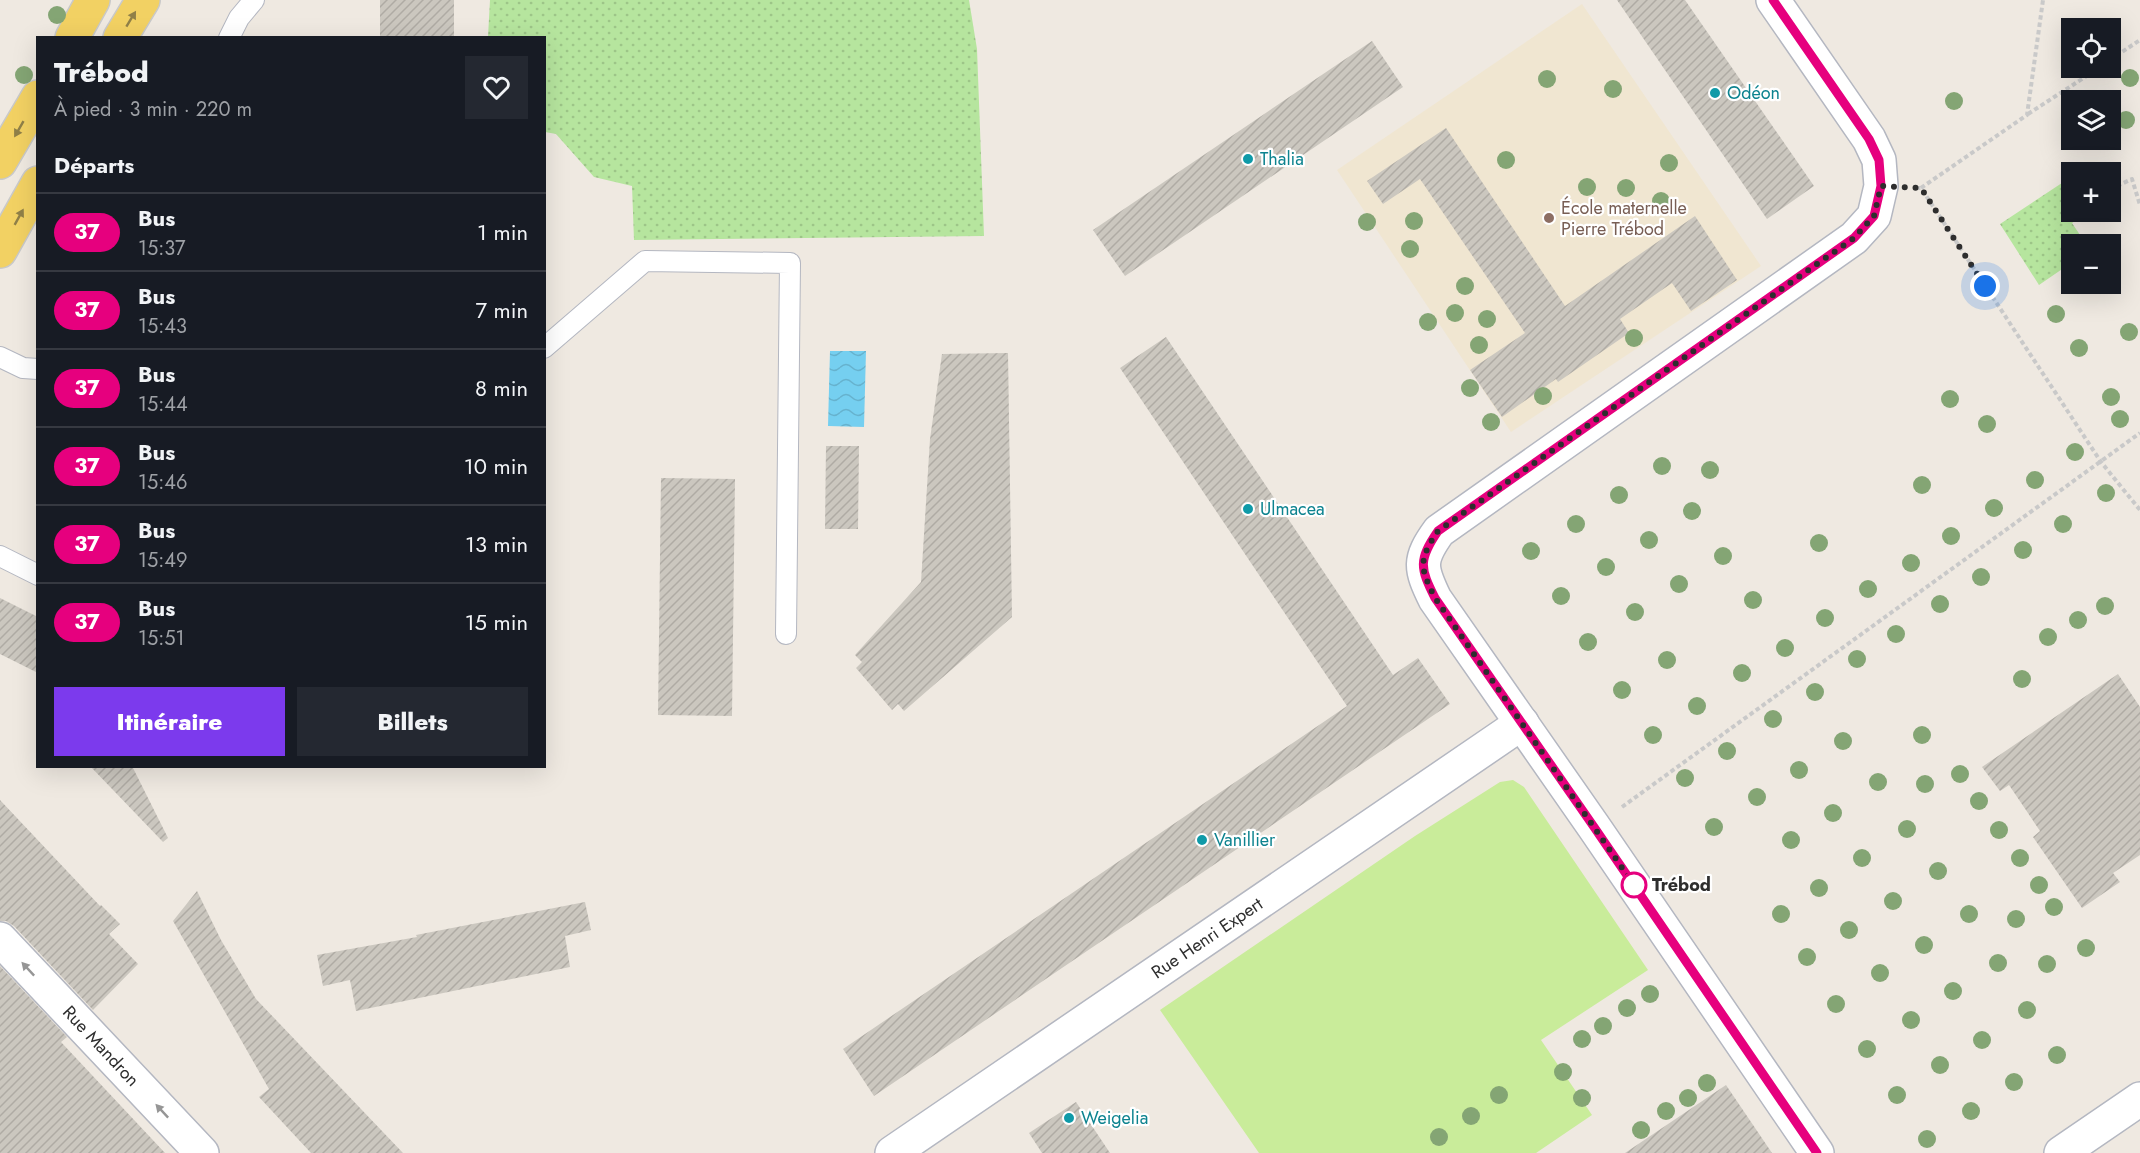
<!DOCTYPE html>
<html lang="fr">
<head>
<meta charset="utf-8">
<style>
  body { margin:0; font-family:Jost,sans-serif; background:#242831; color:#f1f3f6; height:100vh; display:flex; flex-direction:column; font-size:22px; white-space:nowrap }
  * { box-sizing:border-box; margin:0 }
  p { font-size:20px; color:#9ea1a6 }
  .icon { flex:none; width:33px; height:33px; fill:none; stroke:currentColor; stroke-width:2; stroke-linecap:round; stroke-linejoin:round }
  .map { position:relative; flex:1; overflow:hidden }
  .drawer { position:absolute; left:36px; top:36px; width:510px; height:732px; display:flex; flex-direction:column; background:#171b24; border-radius:0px; box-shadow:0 6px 24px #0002 }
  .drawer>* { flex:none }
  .badge { padding:0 12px; border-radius:20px; font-size:21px; line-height:39px }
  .buttons { position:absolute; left:2061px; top:18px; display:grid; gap:12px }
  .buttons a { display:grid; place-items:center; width:60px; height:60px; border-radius:0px; background:#171b24; box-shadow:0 6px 24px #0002; font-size:30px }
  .you { position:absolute; width:30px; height:30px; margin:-15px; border:4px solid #fff; border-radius:50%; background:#1a73e8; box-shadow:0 0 0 9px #1a73e833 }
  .map>.badge { position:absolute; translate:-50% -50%; box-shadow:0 0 0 3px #fff }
  h2 { padding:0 18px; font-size:22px; line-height:54px }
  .round { display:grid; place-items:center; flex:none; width:63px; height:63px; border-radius:0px; background:#242831 }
  .head { display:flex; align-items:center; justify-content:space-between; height:102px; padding:0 18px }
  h1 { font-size:28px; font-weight:800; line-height:45px }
  .button { display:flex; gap:12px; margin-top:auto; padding:12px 18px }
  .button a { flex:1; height:69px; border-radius:0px; background:#7c3aed; color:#fff; font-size:24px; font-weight:800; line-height:69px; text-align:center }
  .button a+a { background:#242831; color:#f1f3f6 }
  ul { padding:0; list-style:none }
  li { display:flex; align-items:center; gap:18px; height:78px; padding:0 18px; border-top:2px solid #363941 }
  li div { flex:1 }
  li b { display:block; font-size:22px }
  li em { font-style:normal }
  li .badge { min-width:66px; font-weight:700; text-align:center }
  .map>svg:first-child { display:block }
  .education { fill:#f0e6d1 }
  .green { fill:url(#green-dots) }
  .pitch { fill:#c9ec9a }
  .water { fill:url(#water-waves) }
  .building { fill:url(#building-hatch) }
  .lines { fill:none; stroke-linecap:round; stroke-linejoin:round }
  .service-casing { stroke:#b4b7c1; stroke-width:22 }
  .minor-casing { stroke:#b4b7c1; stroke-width:36 }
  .tertiary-casing { stroke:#b4b7c1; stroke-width:36 }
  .primary-casing { stroke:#c9c9c9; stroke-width:36 }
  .path { stroke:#c9c9c9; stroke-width:4; stroke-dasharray:4.5 3; stroke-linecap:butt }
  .service { stroke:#fff; stroke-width:20 }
  .minor { stroke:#fff; stroke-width:33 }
  .tertiary { stroke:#fff; stroke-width:33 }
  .primary { stroke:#f2d163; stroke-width:33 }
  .tree { fill:#84a574 }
  .oneway { fill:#908048 }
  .oneway2 { fill:#969696 }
  .line-casing { stroke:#fff; stroke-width:14 }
  .line { stroke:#e6007e; stroke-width:9 }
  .walk { stroke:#2e2e2e; stroke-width:6; stroke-dasharray:0 10.8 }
  .culture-dot { fill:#0f9aa8; stroke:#fff; stroke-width:2 }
  .education-dot { fill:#8d6e63; stroke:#fff; stroke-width:2 }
  .stop-dot { fill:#fff; stroke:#e6007e; stroke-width:3 }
  .labels { text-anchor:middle; stroke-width:4.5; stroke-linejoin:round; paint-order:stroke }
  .culture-label { font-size:18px; fill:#0d838f; stroke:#fff; text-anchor:start }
  .education-label { font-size:18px; fill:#785e54; stroke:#fff; text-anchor:start }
  .stop-label { font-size:18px; font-weight:bold; fill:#2e2e2e; stroke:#fff; text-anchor:start }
  .street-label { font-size:18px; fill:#2e2e2e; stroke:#fff }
</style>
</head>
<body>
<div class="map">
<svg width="2140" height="1153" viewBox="0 0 2140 1153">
  <defs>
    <pattern id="green-dots" width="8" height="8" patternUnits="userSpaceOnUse" patternTransform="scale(1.5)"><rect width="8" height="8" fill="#b6e59e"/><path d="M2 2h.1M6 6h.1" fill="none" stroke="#9dc588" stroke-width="1.8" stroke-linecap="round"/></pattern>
    <pattern id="water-waves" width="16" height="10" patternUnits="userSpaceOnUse" patternTransform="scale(1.5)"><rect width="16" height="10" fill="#75cff0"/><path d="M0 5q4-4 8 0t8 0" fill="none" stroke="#66b2ce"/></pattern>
    <pattern id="building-hatch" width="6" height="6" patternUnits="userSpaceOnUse" patternTransform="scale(1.5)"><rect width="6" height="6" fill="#cbc7bf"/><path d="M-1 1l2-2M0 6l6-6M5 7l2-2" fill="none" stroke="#afaba4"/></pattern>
  </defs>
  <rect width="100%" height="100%" fill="#efe9e1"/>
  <path class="education" d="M 1582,4 L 1761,266 L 1511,432 L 1337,170 Z"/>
  <g class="green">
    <path d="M 490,0 L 969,0 L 977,49 L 984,236 L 634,240 L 632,186 L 594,177 L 556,134 L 545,132 L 544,38 L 488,37 Z"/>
    <path d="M 2071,177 L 2072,212 L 2089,212 L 2072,223 L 2086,244 L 2072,244 L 2071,263 L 2039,285 L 2000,224 Z"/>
  </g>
  <path class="pitch" d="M 1513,780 L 1524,787 L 1648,970 L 1541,1040 L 1592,1115 L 1536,1153 L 1259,1153 L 1160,1010 L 1415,836 L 1500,782 Z"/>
  <path class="water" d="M 830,351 L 866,351 L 864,427 L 828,426 Z"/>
  <g class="building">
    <rect x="380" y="0" width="74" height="38"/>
    <path d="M 1617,0 L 1685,0 L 1814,186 L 1767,219 Z"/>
    <path d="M 1372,41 L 1403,87 L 1125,276 L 1093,230 Z"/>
    <path d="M 1446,128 L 1565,306 L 1695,216 L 1737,280 L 1691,311 L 1672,283 L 1620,319 L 1629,333 L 1558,382 L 1556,379 L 1502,417 L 1470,370 L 1525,333 L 1420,179 L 1383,204 L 1367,181 Z"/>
    <path d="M 1166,337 L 1393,675 L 1418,658 L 1450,704 L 874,1096 L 843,1049 L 1347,706 L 1120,368 Z"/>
    <path d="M 1008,353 L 1012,617 L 904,711 L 898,704 L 892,710 L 856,668 L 862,662 L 855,655 L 921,582 L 930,439 L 942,354 Z"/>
    <path d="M 826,446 L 859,446 L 858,529 L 825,529 Z"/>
    <path d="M 661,478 L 735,479 L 732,716 L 658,715 Z"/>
    <path d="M 0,598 L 38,617 L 38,673 L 0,654 Z"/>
    <path d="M 2118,674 L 2140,707 L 2140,855 L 2113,873 L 2120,882 L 2082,908 L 2033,837 L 2040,831 L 2009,785 L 2000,791 L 1982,767 Z"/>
    <path d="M 90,766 L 132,766 L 168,838 L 163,842 Z"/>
    <path d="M 0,800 L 100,906 L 101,905 L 120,924 L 109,934 L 138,964 L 93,1010 L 14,926 L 6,921 L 0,921 Z"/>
    <path d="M 197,891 L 221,940 L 256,999 L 403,1153 L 311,1153 L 259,1097 L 269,1089 L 173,921 Z"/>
    <path d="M 585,902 L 591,930 L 565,936 L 570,967 L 356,1011 L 350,980 L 323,986 L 317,955 L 417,937 L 416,935 Z"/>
    <path d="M 0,966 L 67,1037 L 61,1042 L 165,1153 L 0,1153 Z"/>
    <path d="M 1726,1085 L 1772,1153 L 1625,1153 Z"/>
    <path d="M 1076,1102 L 1110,1153 L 1042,1153 L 1029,1133 Z"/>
  </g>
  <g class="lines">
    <g class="service-casing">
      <g id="service">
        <path d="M 229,38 L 239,18 L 254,0"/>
        <path d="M 544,348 L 645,261 L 790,263 L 786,634"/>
        <path d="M 0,357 L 23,368 L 38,369"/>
        <path d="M 0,556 L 38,575"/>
      </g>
    </g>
    <g class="minor-casing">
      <g id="minor">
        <path d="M 1773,0 L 1869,139 L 1879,160 L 1881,186 L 1874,216 L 1854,238 L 1439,531 C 1418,560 1420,568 1435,599 L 1594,827 L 1817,1153"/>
        <path d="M 892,1153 L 1522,723"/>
      </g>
    </g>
    <g class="tertiary-casing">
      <g id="tertiary">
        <path d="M 0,939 L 202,1153"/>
        <path d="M 2061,1153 L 2140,1099"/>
      </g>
    </g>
    <g class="primary-casing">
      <g id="primary">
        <path d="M 72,38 L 93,0"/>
        <path d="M 120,38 L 143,0"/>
        <path d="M 0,162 L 38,97"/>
        <path d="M 0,251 L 38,183"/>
      </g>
    </g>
    <g class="path">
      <path d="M 2110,60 L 2140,40"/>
      <path d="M 2028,114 L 2099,68"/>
      <path d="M 2117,186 L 2132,179 L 2140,205"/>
      <path d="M 1916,188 L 1921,188 L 2101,462 L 2140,510"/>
      <path d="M 1921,188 L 2027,115 L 2043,0"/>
      <path d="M 1622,807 L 2140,433"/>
    </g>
    <use href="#service" class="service"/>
    <use href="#minor" class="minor"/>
    <use href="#tertiary" class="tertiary"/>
    <use href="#primary" class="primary"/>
  </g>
  <g class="tree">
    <circle cx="57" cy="15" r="9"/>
    <circle cx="24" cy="75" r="9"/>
    <circle cx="2130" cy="78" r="9"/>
    <circle cx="1547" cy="79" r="9"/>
    <circle cx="1613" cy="89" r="9"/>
    <circle cx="1954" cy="101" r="9"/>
    <circle cx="2126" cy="120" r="9"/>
    <circle cx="1506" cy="160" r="9"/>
    <circle cx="1669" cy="163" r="9"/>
    <circle cx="1587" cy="187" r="9"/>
    <circle cx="1626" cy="188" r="9"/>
    <circle cx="1661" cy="201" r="9"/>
    <circle cx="1414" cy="221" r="9"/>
    <circle cx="1367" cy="222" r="9"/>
    <circle cx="1410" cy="249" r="9"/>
    <circle cx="1465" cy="286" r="9"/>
    <circle cx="1455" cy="313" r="9"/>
    <circle cx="2056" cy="314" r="9"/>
    <circle cx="1487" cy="319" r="9"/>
    <circle cx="1428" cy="322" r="9"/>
    <circle cx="2129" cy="332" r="9"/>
    <circle cx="1634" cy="338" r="9"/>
    <circle cx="1479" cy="345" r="9"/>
    <circle cx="2079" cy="348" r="9"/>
    <circle cx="1470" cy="388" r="9"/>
    <circle cx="1543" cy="396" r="9"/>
    <circle cx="2111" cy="397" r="9"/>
    <circle cx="1950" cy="399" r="9"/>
    <circle cx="2120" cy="419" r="9"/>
    <circle cx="1491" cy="422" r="9"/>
    <circle cx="1987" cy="424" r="9"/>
    <circle cx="2075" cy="452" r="9"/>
    <circle cx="1662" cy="466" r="9"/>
    <circle cx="1710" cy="470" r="9"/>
    <circle cx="2035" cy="480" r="9"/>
    <circle cx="1922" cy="485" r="9"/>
    <circle cx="2106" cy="493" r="9"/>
    <circle cx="1619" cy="495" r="9"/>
    <circle cx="1994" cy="508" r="9"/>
    <circle cx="1692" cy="511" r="9"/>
    <circle cx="1576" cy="524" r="9"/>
    <circle cx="2063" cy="524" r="9"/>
    <circle cx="1951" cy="536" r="9"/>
    <circle cx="1649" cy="540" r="9"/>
    <circle cx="1819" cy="543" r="9"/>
    <circle cx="2023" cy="550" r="9"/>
    <circle cx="1531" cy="551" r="9"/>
    <circle cx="1723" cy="556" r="9"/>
    <circle cx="1911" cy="563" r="9"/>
    <circle cx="1606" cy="567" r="9"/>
    <circle cx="1981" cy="577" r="9"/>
    <circle cx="1679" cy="584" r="9"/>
    <circle cx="1868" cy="589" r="9"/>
    <circle cx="1561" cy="596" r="9"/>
    <circle cx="1753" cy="600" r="9"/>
    <circle cx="1940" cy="604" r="9"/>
    <circle cx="2105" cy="606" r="9"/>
    <circle cx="1635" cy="612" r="9"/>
    <circle cx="1825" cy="618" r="9"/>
    <circle cx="2078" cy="620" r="9"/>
    <circle cx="1896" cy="634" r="9"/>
    <circle cx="2048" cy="637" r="9"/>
    <circle cx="1588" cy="642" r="9"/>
    <circle cx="1785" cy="648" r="9"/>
    <circle cx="1857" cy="659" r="9"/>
    <circle cx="1667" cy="660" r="9"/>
    <circle cx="1742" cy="673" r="9"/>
    <circle cx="2022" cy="679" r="9"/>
    <circle cx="1622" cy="690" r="9"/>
    <circle cx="1815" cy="692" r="9"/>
    <circle cx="1697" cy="706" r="9"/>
    <circle cx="1773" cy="719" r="9"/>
    <circle cx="1653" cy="735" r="9"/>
    <circle cx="1922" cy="735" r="9"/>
    <circle cx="1843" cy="741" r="9"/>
    <circle cx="1727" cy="751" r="9"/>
    <circle cx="1799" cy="770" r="9"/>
    <circle cx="1960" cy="774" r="9"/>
    <circle cx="1685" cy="778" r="9"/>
    <circle cx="1878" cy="782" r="9"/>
    <circle cx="1925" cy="784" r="9"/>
    <circle cx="1757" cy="797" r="9"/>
    <circle cx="1979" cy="801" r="9"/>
    <circle cx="1833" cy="813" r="9"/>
    <circle cx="1714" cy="827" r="9"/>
    <circle cx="1907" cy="829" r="9"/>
    <circle cx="1999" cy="830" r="9"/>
    <circle cx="1791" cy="840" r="9"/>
    <circle cx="1862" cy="858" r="9"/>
    <circle cx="2020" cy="858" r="9"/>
    <circle cx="1938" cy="871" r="9"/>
    <circle cx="2039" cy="885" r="9"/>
    <circle cx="1819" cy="888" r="9"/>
    <circle cx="1893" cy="901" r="9"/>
    <circle cx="2054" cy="907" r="9"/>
    <circle cx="1781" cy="914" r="9"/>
    <circle cx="1969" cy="914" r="9"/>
    <circle cx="2016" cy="919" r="9"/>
    <circle cx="1849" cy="930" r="9"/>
    <circle cx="1924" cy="945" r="9"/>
    <circle cx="2086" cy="948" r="9"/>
    <circle cx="1807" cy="957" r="9"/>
    <circle cx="1998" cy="963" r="9"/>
    <circle cx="2047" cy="964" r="9"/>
    <circle cx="1880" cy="973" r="9"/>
    <circle cx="1953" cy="991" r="9"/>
    <circle cx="1650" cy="994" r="9"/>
    <circle cx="1836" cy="1004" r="9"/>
    <circle cx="1627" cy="1008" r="9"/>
    <circle cx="2027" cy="1010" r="9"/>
    <circle cx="1911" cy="1020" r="9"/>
    <circle cx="1603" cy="1026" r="9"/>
    <circle cx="1582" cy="1039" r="9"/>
    <circle cx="1982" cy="1040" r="9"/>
    <circle cx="1867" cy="1049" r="9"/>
    <circle cx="2057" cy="1055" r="9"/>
    <circle cx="1940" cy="1065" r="9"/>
    <circle cx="1563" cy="1072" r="9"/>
    <circle cx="2014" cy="1082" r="9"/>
    <circle cx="1707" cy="1083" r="9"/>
    <circle cx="1499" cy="1095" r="9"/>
    <circle cx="1897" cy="1095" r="9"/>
    <circle cx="1582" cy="1098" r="9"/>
    <circle cx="1688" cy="1098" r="9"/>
    <circle cx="1666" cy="1111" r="9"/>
    <circle cx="1971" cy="1111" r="9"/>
    <circle cx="1471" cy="1116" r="9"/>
    <circle cx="1641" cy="1130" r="9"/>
    <circle cx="1439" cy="1137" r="9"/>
    <circle cx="1927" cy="1139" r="9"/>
  </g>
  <defs><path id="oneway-solid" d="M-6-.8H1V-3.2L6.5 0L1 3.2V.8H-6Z" transform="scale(1.5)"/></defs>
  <g class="oneway">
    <use href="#oneway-solid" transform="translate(131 19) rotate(-59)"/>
    <use href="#oneway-solid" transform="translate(19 129) rotate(120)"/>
    <use href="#oneway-solid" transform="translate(19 217) rotate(-61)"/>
  </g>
  <g class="oneway2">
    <use href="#oneway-solid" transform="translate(28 969) rotate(-133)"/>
    <use href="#oneway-solid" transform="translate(162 1111) rotate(-133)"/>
  </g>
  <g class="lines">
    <g class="line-casing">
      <path id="line" d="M 1773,0 L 1869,139 L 1879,160 L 1881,186 L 1874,216 L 1854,238 L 1438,531 C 1418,560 1420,568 1435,598 L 1594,827 L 1817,1153"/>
    </g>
    <use href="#line" class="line"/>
    <path class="walk" d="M 1634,885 L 1435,598 C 1420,568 1418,560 1438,531 L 1854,238 L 1874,216 L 1881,186 L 1921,188 L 1985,286"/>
  </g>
  <g class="culture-dot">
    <circle cx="1715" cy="93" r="6"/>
    <circle cx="1248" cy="159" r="6"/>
    <circle cx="1248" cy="509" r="6"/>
    <circle cx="1202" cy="840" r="6"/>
    <circle cx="1069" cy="1118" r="6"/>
  </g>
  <circle class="education-dot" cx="1549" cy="218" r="6"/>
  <circle class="stop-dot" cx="1634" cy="885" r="12"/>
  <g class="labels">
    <g class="culture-label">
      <text x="1727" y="99">Odéon</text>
      <text x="1260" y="165">Thalia</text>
      <text x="1260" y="515">Ulmacea</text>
      <text x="1214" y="846">Vanillier</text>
      <text x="1081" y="1124">Weigelia</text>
    </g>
    <g class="education-label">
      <text x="1561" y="214">École maternelle<tspan x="1561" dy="21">Pierre Trébod</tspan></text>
    </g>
    <g class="stop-label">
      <text x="1652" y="891">Trébod</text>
    </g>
    <g class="street-label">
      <text transform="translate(1207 938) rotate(-34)" y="6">Rue Henri Expert</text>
      <text transform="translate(101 1046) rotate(47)" y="6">Rue Mandron</text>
    </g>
  </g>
</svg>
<div class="buttons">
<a><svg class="icon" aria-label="locate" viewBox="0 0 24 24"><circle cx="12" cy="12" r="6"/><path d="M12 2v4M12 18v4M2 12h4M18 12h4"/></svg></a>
<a><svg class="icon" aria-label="layers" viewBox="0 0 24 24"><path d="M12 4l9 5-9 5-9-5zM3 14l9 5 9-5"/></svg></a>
<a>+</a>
<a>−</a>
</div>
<div class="you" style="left:1985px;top:286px"></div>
<section class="drawer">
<div class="head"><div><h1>Trébod</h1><p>À pied · 3 min · 220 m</p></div><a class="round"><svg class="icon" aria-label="heart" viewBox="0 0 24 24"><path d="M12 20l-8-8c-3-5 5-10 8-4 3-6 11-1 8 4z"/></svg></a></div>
<h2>Départs</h2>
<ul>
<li><span class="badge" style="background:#e6007e;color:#fff">37</span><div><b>Bus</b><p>15:37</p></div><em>1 min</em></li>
<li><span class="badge" style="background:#e6007e;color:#fff">37</span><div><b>Bus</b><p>15:43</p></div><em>7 min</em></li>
<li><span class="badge" style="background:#e6007e;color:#fff">37</span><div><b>Bus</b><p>15:44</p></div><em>8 min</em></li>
<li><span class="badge" style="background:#e6007e;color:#fff">37</span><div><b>Bus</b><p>15:46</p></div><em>10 min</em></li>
<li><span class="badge" style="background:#e6007e;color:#fff">37</span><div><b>Bus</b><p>15:49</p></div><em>13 min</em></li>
<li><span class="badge" style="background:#e6007e;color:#fff">37</span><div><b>Bus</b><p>15:51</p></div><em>15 min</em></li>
</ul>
<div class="button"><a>Itinéraire</a><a>Billets</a></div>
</section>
</div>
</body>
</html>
